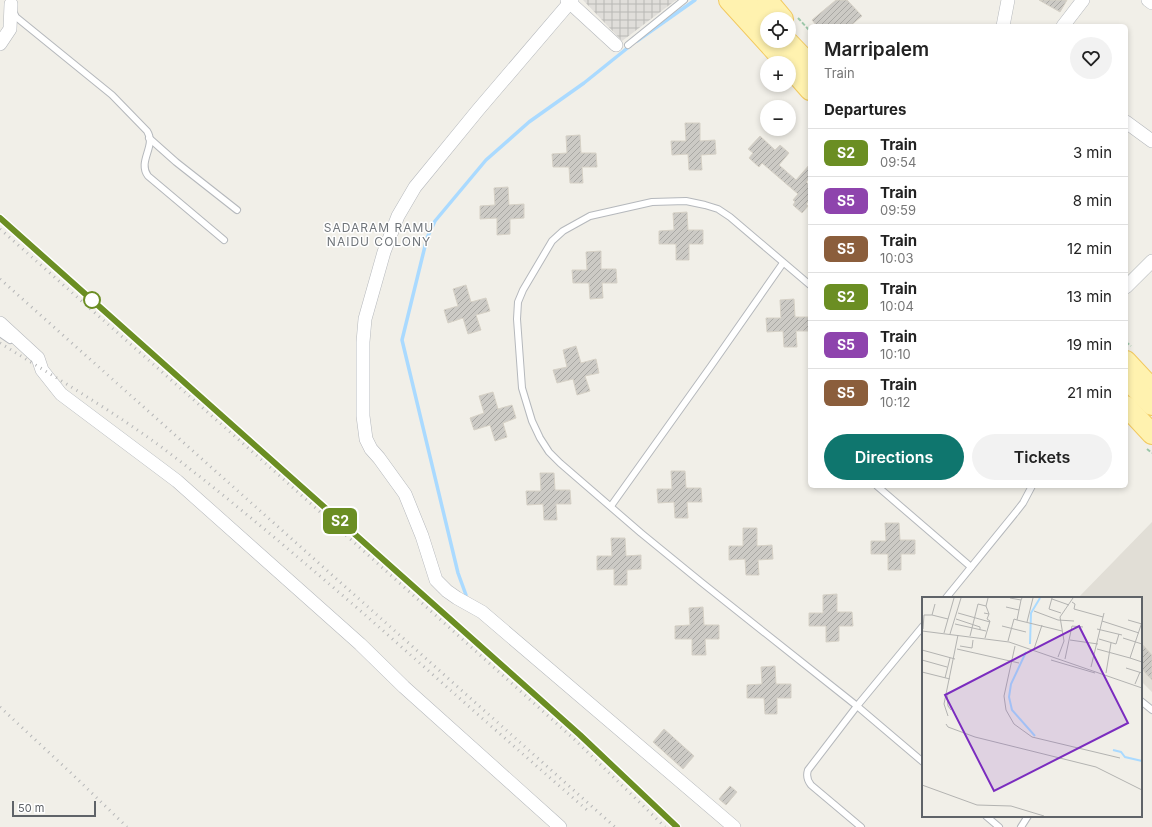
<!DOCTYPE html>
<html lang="en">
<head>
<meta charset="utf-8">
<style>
  body { margin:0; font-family:Inter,sans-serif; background:#f2f2f2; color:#222; height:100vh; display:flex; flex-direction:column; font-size:15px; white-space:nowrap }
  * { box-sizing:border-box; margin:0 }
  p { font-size:13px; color:#767676 }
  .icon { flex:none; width:22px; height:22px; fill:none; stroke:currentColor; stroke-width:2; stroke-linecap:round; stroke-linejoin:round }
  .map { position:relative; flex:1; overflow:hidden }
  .panel { position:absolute; left:808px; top:24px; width:320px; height:464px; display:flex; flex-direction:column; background:#fff; border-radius:6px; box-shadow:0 2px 6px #0003 }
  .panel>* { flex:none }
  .badge { padding:0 8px; border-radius:6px; font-size:14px; line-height:26px }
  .buttons { position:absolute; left:760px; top:12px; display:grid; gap:8px }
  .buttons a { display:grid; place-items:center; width:36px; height:36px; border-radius:50%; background:#fff; box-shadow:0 2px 6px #0003; font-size:20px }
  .scale { position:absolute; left:12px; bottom:10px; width:84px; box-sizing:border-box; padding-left:4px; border:2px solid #5f6368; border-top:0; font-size:11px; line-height:14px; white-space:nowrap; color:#5f6368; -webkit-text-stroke:3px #fff; paint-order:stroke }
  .map>.badge { position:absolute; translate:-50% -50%; box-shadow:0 0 0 2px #fff }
  h2 { padding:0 16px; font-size:15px; line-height:36px }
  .round { display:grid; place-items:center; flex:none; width:42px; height:42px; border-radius:21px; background:#f2f2f2 }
  .headline { display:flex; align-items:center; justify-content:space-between; height:68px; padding:0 16px }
  h1 { font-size:19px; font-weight:600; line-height:30px }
  .action { display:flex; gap:8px; margin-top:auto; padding:8px 16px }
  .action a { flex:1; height:46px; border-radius:24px; background:#0f766e; color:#fff; font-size:16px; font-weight:600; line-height:46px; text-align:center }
  .action a+a { background:#f2f2f2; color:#222 }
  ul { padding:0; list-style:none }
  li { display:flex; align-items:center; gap:12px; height:48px; padding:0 16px; border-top:1px solid #e0e0e0 }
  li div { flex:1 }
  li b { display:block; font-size:15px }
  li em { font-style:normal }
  li .badge { min-width:44px; font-weight:700; text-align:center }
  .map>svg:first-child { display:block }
  .industrial { fill:url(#industrial-grid) }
  .education { fill:#e1ded6 }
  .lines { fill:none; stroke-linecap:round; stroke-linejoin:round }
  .stream { stroke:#aadaff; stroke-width:3.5 }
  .building { fill:url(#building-hatch); stroke:#d6d1c6 }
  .service-casing { stroke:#b5b8bc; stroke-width:8 }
  .minor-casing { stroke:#b5b8bc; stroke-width:14 }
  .primary-casing { stroke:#f2c960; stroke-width:22 }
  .path { stroke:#9cc7a9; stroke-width:2; stroke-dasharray:4 2; stroke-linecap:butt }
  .service { stroke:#fff; stroke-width:6 }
  .minor { stroke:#fff; stroke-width:13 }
  .primary { stroke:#fff2af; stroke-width:20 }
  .rail { stroke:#b6b7b8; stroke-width:3; stroke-dasharray:1 5; stroke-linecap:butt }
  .line-casing { stroke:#fff; stroke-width:9 }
  .line { stroke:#6b8e23; stroke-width:6 }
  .stop-dot { fill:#fff; stroke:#6b8e23; stroke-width:2 }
  .labels { text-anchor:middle; stroke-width:3; stroke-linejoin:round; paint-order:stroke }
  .neighbourhood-label { font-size:12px; letter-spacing:1px; fill:#70757a; stroke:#fff }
  .inset-river { fill:none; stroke:#aadaff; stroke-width:2 }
  .inset-road { fill:none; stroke:#b3b3b1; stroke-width:1 }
  .view { fill:#7b2cbf; fill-opacity:0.15; stroke:#7b2cbf; stroke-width:2 }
  .inset-edge { fill:none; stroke:#5f6368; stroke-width:2 }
</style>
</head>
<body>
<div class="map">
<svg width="1152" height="827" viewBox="0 0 1152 827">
  <defs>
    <pattern id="industrial-grid" width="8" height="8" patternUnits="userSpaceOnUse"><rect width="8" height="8" fill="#e0deda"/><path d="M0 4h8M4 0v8" fill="none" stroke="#b9b8b5"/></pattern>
    <pattern id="building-hatch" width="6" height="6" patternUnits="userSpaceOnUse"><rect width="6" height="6" fill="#cccac5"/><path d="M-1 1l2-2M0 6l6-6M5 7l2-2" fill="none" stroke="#a9a8a4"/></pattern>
  </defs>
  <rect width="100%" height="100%" fill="#f1efe8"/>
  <path class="industrial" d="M 583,0 L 676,0 L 622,41 Z"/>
  <path class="education" d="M 1152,522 L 1152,692 L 1141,681 L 1141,598 L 1078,598 Z"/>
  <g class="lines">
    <g class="stream">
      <path d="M 637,41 L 695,0"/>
      <path d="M 466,595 L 458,573 L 402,340 L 427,238 L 435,221 L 486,160 L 529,122 L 584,83 L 630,46"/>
    </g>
  </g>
  <g class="building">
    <path d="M 836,0 L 847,0 L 862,16 L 850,26 L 817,26 L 812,20 Z"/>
    <path d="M 1039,0 L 1067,0 L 1060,12 Z"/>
    <path d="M 685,123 L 700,123 L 700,141 L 715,140 L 716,154 L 701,155 L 702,170 L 689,170 L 688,154 L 672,155 L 671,141 L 686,141 Z"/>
    <path d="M 580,135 L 581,153 L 596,153 L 597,167 L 582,167 L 583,183 L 570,183 L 569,167 L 553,167 L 552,154 L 567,153 L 566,136 Z"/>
    <path d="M 760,136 L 775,150 L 780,145 L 789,153 L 779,165 L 796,180 L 810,164 L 810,177 L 806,182 L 810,186 L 810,199 L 806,204 L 808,206 L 802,213 L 793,205 L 795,202 L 793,200 L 798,194 L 762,163 L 759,167 L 749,158 L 753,153 L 748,149 Z"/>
    <path d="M 508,187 L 509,205 L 524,204 L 524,218 L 510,219 L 510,234 L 497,235 L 497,218 L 480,219 L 480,206 L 495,205 L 494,188 Z"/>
    <path d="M 687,212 L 688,230 L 703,230 L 703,244 L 689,244 L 689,260 L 676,260 L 676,244 L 659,244 L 659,231 L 674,230 L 673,213 Z"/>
    <path d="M 601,251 L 601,269 L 616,269 L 617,283 L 602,283 L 603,298 L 590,299 L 589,283 L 573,283 L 572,270 L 587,270 L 586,252 Z"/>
    <path d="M 466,285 L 471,302 L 486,298 L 490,311 L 476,315 L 481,330 L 468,334 L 463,318 L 448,323 L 444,310 L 458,306 L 453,289 Z"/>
    <path d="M 794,299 L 795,317 L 810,317 L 810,331 L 796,331 L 797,347 L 784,347 L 783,331 L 767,332 L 766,318 L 781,318 L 780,300 Z"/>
    <path d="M 576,346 L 581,363 L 596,359 L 599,373 L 585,376 L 590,391 L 577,395 L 573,379 L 557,383 L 553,370 L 567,367 L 563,350 Z"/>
    <path d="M 493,392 L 498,409 L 512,405 L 516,418 L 503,423 L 507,437 L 495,441 L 490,425 L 474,430 L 470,418 L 484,413 L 479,396 Z"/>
    <path d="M 671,471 L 685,471 L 686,488 L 701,488 L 702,502 L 687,502 L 688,518 L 675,518 L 674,502 L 658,503 L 657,489 L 672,489 Z"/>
    <path d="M 540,473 L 554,473 L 555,490 L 570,490 L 571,504 L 556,504 L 557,520 L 544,520 L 543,504 L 527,505 L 526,491 L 541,491 Z"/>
    <path d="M 885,523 L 899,523 L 900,540 L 915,540 L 915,554 L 901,554 L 901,570 L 888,570 L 888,554 L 871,554 L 871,541 L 886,541 Z"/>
    <path d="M 743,528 L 757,528 L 757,546 L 772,545 L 773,559 L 758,560 L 759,575 L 746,575 L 745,559 L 729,560 L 729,546 L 743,546 Z"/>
    <path d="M 611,538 L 625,538 L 626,556 L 641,555 L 641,569 L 627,570 L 627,585 L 614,585 L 614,569 L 597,570 L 597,556 L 612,556 Z"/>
    <path d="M 837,594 L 837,612 L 852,612 L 853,626 L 839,626 L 839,641 L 826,642 L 826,626 L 809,626 L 809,613 L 823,613 L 823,595 Z"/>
    <path d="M 703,607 L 704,625 L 719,625 L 719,639 L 705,639 L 706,655 L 692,655 L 692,639 L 675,639 L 675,626 L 690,625 L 689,608 Z"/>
    <path d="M 1141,643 L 1152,655 L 1152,680 L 1141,668 Z"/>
    <path d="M 775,666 L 776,684 L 791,684 L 791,698 L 777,698 L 777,714 L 765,714 L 764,698 L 747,698 L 747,685 L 762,684 L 761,667 Z"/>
    <path d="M 664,729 L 694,756 L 683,769 L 653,742 Z"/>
    <path d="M 730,786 L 737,792 L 726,805 L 719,799 Z"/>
  </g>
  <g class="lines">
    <g class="service-casing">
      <g id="service">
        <path d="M 13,11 L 16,17 L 112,95 L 147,131 C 157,146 137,161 148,176 L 224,240"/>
        <path d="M 628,45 L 684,0"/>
        <path d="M 149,138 L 176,162 L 237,210"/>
        <path d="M 810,285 L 730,217 L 718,209 L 705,205 L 686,201 L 652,202 L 590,216 L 563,231 L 552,241 L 523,290 L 518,302 L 517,319 L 522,388 L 532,421 L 540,438 L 549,452 L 560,463 L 641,533 L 701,582 L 857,706 L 923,762"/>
        <path d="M 0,333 L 10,340"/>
        <path d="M 877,486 L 971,567"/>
        <path d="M 611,506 L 711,366 L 783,263"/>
        <path d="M 946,598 L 1016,512 L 1023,503 L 1032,486"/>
        <path d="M 1141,701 L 1152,710"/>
        <path d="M 986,816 L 999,827"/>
        <path d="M 861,827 L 811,785 C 807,780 806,776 808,770 L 857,706 L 923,626"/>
        <path d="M 1021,827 L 1028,816"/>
      </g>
    </g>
    <g class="minor-casing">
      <g id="minor">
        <path d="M 567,0 L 616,45"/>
        <path d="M 572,0 L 478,110 L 415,187 L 398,216 L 384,252 L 365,319 L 363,342 L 363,416 L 366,439 L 371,449 L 379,458 L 405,494 L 422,536 L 436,580 L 447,591 L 457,598 L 482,612 L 734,827"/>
        <path d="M 1148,0 L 1152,3"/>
        <path d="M 1003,26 L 1008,0"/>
        <path d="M 1063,26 L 1083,0"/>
        <path d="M 0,44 L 10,29 L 11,4"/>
        <path d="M 1126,122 L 1152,141"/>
        <path d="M 1126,287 L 1152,261"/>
        <path d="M 0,323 L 38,358 L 42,370 L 61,394 L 177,481 L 360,644 L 404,687 L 560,827"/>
      </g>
    </g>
    <g class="primary-casing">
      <g id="primary">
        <path d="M 729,0 L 786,63"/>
        <path d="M 750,0 L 767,19"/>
        <path d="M 767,0 L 783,19"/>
        <path d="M 787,41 L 810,65"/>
        <path d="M 789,66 L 810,90"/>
        <path d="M 1126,361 L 1152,389"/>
        <path d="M 1130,382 L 1152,405"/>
        <path d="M 1126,406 L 1152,434"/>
      </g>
    </g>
    <g class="path">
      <path d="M 798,18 L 810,31"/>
      <path d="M 1126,342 L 1131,346"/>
      <path d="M 1147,449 L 1152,453"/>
    </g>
    <use href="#service" class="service"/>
    <use href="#minor" class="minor"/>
    <use href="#primary" class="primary"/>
    <g class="rail">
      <path d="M 0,218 L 581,735 L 677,827"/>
      <path d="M 0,229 L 273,470 L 575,740 L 665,827"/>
      <path d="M 0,279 L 615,827"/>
      <path d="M 0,343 C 56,378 115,412 168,452 C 235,503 299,558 363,613 C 438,679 512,745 587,810"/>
      <path d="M 0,707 L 71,773 L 127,827"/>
    </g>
  </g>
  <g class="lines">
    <g class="line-casing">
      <path id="line" d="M 0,218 L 580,735 L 677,827"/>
    </g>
    <use href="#line" class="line"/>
  </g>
  <circle class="stop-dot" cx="92" cy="300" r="8"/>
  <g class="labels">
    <g class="neighbourhood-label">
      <text x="379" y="232">SADARAM RAMU<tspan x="379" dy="14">NAIDU COLONY</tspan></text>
    </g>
  </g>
  <g transform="translate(922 597)">
    <rect width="220" height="220" fill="#f1efe8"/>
    <path class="inset-river" d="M 108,47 L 109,16 L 118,1M 104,55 L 89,87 L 87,100 L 90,113 L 113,139M 191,153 L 199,155 L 203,160 L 220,164"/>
    <path class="inset-road" d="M 88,1 L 99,3 L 100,1M 130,1 L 127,12 L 139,16M 130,2 L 147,8M 150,5 L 153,7 L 152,12 L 181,20M 84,10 L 97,13M 112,14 L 136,23 L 152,24M 36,16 L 68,25M 62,16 L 67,17 L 64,9 L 66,1M 10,18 L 26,22M 34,22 L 58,30 L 58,33M 95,23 L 140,34M 206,23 L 220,27M 180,24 L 217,36M 105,25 L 111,1M 220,25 L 208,61 L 220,65M 33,27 L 64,34M 80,29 L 104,35M 1,32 L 2,18 L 10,18 L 13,7M 175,32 L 200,38M 0,34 L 87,45 L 220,91M 22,36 L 32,1M 28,37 L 39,1M 48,39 L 56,7 L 64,9M 63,41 L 68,24 L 65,22 L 67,17M 201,41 L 220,47M 177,42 L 194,47 L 197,37M 148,43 L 176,47M 86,44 L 92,22 L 95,23 L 99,3M 38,49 L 50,51 L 51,43M 93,49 L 82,99 L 84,113 L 92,127 L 110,140 L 198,161M 35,52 L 97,66M 112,52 L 120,28M 175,52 L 208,61M 0,53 L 33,62M 136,60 L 142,44 L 138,20 L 151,1M 143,62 L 150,29 L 161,30M 0,63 L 25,70M 129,63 L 173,76M 169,70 L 182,16M 204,71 L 220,76M 0,75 L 28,82M 184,76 L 189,46M 23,81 L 28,61M 213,87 L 218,75M 25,98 L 26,109 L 29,113M 26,119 L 22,107 L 36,38M 24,127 L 26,130 L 53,140 L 174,170 L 220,193M 0,188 L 55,208 L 89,209 L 122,219"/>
    <path class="view" d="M 157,29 L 206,126 L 72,194 L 23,98 Z"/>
    <rect width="220" height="220" class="inset-edge"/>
  </g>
</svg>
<div class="buttons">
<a><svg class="icon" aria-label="locate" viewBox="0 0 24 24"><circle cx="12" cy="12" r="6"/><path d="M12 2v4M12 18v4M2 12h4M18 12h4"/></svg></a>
<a>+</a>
<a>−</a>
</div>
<div class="scale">50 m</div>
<b class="badge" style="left:340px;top:521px;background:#6b8e23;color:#fff">S2</b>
<section class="panel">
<div class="headline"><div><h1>Marripalem</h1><p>Train</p></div><a class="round"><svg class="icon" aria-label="heart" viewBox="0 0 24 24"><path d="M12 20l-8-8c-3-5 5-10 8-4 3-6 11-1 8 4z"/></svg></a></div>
<h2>Departures</h2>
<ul>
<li><span class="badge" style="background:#6b8e23;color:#fff">S2</span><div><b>Train</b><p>09:54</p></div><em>3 min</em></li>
<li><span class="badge" style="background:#8e44ad;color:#fff">S5</span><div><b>Train</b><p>09:59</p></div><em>8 min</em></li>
<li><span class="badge" style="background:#8b5e3c;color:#fff">S5</span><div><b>Train</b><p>10:03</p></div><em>12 min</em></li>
<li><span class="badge" style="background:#6b8e23;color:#fff">S2</span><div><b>Train</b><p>10:04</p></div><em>13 min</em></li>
<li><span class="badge" style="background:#8e44ad;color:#fff">S5</span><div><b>Train</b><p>10:10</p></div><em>19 min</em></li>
<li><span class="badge" style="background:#8b5e3c;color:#fff">S5</span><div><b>Train</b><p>10:12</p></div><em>21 min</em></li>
</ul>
<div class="action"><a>Directions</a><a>Tickets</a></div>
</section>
</div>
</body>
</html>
